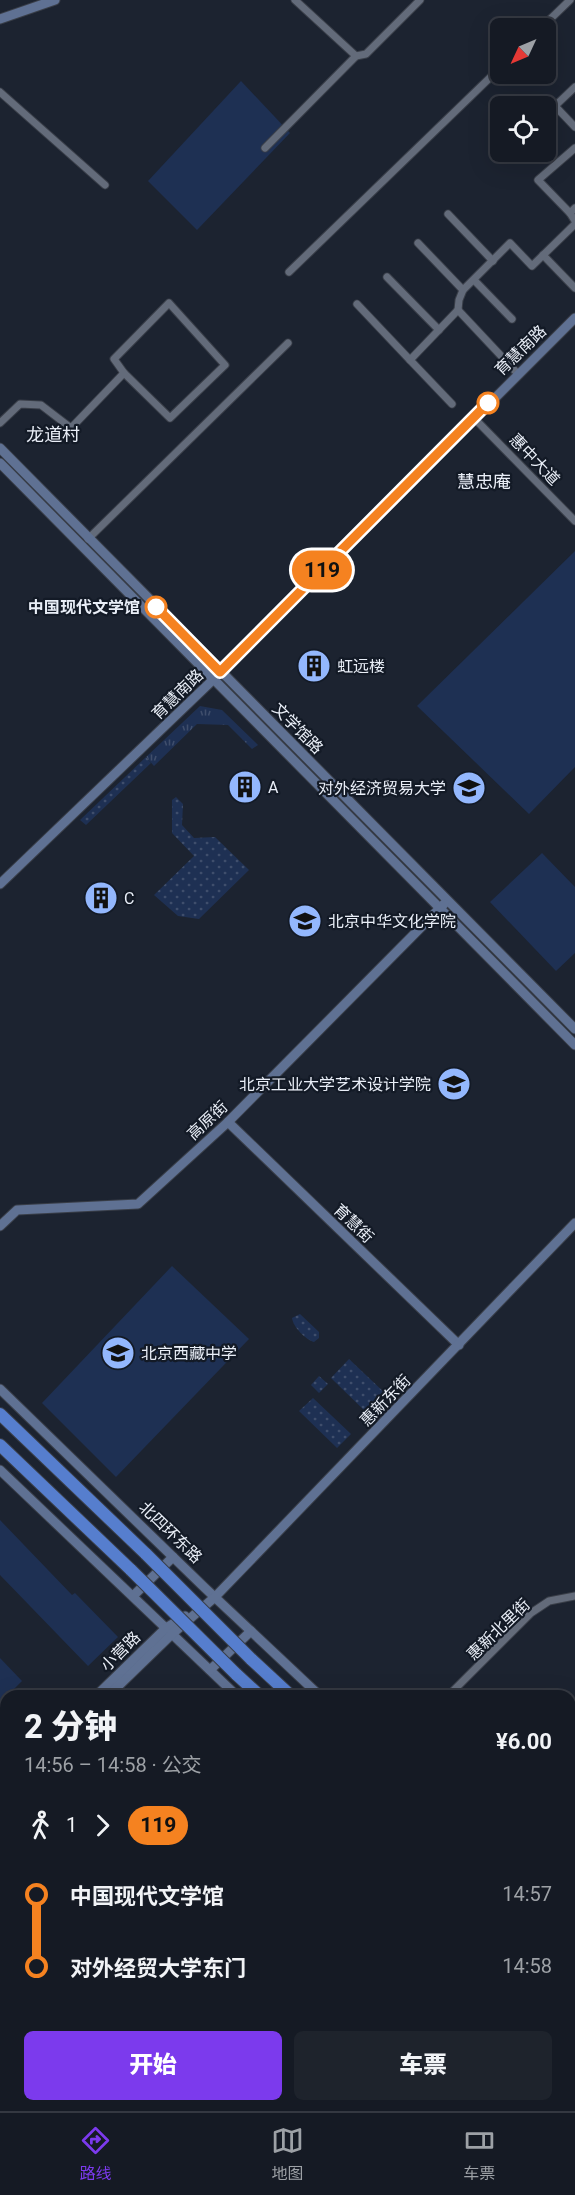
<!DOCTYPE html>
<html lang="zh">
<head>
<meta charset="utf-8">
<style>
  body { margin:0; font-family:Roboto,"Noto Sans SC",sans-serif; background:#1e232c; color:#f1f3f6; height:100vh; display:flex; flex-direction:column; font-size:22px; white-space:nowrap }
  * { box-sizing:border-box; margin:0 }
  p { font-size:20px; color:#9da1a6 }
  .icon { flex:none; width:33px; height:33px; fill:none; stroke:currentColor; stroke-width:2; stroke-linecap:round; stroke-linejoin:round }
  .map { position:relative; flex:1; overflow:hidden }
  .sheet { position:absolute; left:0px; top:1690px; width:576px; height:422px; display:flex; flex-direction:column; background:#151a24; border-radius:18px 18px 0 0; box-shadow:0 6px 24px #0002,0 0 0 2px #343841 }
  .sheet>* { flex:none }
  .badge { padding:0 12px; border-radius:20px; font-size:21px; line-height:39px }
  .needle { width:39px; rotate:226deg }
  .controls { position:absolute; left:490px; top:18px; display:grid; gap:12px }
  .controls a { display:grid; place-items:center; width:66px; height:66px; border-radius:9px; background:#151a24; box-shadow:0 6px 24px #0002,0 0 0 2px #343841; font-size:30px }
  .map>.badge { position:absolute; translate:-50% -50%; box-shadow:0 0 0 3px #fff }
  .legs { display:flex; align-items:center; gap:9px; height:66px; padding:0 24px; font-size:20px }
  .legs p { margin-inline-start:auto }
  .headline { display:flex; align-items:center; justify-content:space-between; height:102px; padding:0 24px }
  h1 { font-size:33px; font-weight:800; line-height:45px }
  .button { display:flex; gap:12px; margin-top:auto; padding:12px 24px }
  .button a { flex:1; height:69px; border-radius:9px; background:#7c3aed; color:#fff; font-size:24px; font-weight:800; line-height:69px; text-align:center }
  .button a+a { background:#1e232c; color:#f1f3f6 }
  ul { padding:0 24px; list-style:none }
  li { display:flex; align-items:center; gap:21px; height:72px; font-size:22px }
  li i { display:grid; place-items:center; width:9px; height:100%; margin:0 8px; background:currentColor }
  li i::after { content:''; width:15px; height:15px; margin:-8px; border:4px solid; border-radius:50%; background:#151a24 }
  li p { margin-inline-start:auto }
  li:first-child i { background:linear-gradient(#0000 50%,currentColor 0) }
  li:last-child i { background:linear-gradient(currentColor 50%,#0000 0) }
  .menu { display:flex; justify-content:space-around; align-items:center; height:84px; border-top:2px solid #343841; background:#151a24; font-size:16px; color:#9da1a6 }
  .menu a { display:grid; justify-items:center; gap:3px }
  .menu .active { color:#7c3aed }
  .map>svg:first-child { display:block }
  .grass { fill:#1e3053 }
  .park { fill:url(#park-tufts) }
  .garden { fill:url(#garden-dots) }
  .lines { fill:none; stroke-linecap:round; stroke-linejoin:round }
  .street-casing { stroke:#393e48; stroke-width:9 }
  .secondary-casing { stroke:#393e48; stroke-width:11 }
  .highway-casing { stroke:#393e48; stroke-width:14 }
  .street { stroke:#636b7a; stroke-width:7 }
  .secondary { stroke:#5f7193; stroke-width:9 }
  .highway { stroke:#567ece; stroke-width:12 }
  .highway-bridge-casing { stroke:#393e48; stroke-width:14; stroke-linecap:butt }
  .highway-bridge { stroke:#567ece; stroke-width:12 }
  .line-1-casing { stroke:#fff; stroke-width:14 }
  .line-1 { stroke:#f58220; stroke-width:9 }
  .stop-1-dot { fill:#fff; stroke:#f58220; stroke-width:3 }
  .labels { text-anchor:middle; stroke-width:4.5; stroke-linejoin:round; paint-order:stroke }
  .street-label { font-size:16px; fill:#e9eef7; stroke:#131a26 }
  .stop-label { font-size:16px; font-weight:bold; fill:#e9eef7; stroke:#131a26; text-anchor:end }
  .poi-label { font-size:16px; fill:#e9eef7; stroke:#131a26; text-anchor:start }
  .neighbourhood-label { font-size:18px; fill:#e9eef7; stroke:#131a26 }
</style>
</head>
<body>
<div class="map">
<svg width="575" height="2111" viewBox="0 0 575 2111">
  <defs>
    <pattern id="park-tufts" width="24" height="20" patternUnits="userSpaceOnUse" patternTransform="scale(1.5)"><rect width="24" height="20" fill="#1e3053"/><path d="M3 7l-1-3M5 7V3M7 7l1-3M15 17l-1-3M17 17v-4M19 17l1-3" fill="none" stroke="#3f4e6c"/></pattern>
    <pattern id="garden-dots" width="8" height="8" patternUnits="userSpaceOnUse" patternTransform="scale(1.5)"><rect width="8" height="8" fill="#1e3053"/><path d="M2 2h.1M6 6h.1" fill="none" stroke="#3f4e6c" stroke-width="1.8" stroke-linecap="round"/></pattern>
  </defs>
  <rect width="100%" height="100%" fill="#1c2330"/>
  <g class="grass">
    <path d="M 241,81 L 290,133 L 197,230 L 148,181 Z"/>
    <path d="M 575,551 L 575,767 L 529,814 L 417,706 Z"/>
    <path d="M 542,853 L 575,887 L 575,953 L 556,971 L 490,902 Z"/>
    <path d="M 172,1266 L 249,1339 L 116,1477 L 42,1403 Z"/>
    <path d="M 0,1520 L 72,1595 L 75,1593 L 118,1637 L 88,1666 L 0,1575 Z"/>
    <path d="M 0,1658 L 22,1681 L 0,1703 Z"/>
  </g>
  <path class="park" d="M 200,706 L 222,710 L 258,745 L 252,749 L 228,725 L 197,724 L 154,766 L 146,757 Z"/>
  <g class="garden">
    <path d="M 146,757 L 151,763 L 86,825 L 80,820 Z"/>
    <path d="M 176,797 L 183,804 L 182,825 L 194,838 L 215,837 L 249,870 L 199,919 L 178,916 L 154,895 L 194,856 L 172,833 L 172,800 Z"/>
    <path d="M 300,1314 L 319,1332 L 319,1338 L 314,1342 C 306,1340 293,1327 292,1318 Z"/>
    <path d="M 349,1359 L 388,1396 L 369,1415 L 331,1378 Z"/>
    <path d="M 319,1376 L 328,1384 L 319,1393 L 311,1385 Z"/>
    <path d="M 313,1398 L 351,1434 L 337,1448 L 299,1411 Z"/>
  </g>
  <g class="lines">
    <g class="street-casing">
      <g id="street">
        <path d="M 295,0 L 356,56 L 366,54 L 420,0"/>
        <path d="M 541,28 L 570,0"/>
        <path d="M 575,87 L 555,106 L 575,127"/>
        <path d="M 0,92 L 105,185"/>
        <path d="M 265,148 L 356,56"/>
        <path d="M 575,208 L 570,213 L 575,221"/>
        <path d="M 570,213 L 538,180 L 575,148"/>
        <path d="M 448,214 L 493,261"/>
        <path d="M 418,243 L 463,290"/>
        <path d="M 543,255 L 575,288"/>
        <path d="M 289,272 L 501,67"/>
        <path d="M 387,277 L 439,330"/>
        <path d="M 474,280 L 512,319"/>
        <path d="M 169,303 L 225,365 L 170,418 L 124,373 L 114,359 Z"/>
        <path d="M 357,304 L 410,360"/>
        <path d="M 458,310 L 459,300 L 463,290 L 510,243 L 532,266 L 575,224"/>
        <path d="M 452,404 L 410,360 L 458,310 L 518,374"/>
        <path d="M 474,418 L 575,521"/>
        <path d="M 0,423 L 20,404 L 41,405 L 71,428 L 124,373"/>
        <path d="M 88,539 L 288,343"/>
        <path d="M 448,1696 L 531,1613 L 549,1601 L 575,1596"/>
        <path d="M 0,1851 L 6,1856"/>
        <path d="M 0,2028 L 6,2034"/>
        <path d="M 0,2102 L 6,2097"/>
        <path d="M 199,2106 L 202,2111"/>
        <path d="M 120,2111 L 126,2106"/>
        <path d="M 433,2111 L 438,2106"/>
      </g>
    </g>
    <g class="secondary-casing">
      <g id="secondary">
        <path d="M 0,19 L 55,0"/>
        <path d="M 0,448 L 575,1029"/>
        <path d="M 0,463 L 575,1045"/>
        <path d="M 0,884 L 221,672 L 575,318"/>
        <path d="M 228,1122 L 459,1345"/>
        <path d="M 0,1226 L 17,1210 L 138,1204 L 228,1122 L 444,904"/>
        <path d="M 0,1389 L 205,1588 L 320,1696"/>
        <path d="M 0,1470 L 237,1696"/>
        <path d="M 133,1596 L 173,1557"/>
        <path d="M 210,1670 L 251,1631"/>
        <path d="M 96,1696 L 166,1628 L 185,1616"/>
        <path d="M 108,1696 L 172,1634 L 215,1597 L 575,1223"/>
        <path d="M 0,1790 L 6,1784"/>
        <path d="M 0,1800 L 6,1794"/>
        <path d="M 570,2025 L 575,2030"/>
      </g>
    </g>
    <g class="highway-casing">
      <g id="highway">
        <path d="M 0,1414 L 146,1554"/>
        <path d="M 0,1445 L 131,1570"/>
        <path d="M 251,1659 L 291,1696"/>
        <path d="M 236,1674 L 260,1696"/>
        <path d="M 570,1937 L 571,1937"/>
        <path d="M 570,1964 L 575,1968"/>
        <path d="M 570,1994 L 575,1999"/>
      </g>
    </g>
    <use href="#street" class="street"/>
    <use href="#secondary" class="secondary"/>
    <use href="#highway" class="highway"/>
    <g class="highway-bridge-casing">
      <g id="highway-bridge">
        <path d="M 146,1554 L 251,1659"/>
        <path d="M 131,1570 L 236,1674"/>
      </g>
    </g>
    <use href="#highway-bridge" class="highway-bridge"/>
  </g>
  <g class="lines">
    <g class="line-1-casing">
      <path id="line-1" d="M 156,607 L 220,672 L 488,403"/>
    </g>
    <use href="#line-1" class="line-1"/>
  </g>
  <defs>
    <g id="building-disc" transform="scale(1.725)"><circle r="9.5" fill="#93b7fd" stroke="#131a26"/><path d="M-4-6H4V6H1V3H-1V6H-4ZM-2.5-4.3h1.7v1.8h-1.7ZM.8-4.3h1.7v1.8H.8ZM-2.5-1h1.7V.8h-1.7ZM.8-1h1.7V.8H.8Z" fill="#111"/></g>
    <g id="university-disc" transform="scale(1.725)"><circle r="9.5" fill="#93b7fd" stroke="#131a26"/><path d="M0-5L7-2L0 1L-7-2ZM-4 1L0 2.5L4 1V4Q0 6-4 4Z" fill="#111"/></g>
    <g id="school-disc" transform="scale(1.725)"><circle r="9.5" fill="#93b7fd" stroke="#131a26"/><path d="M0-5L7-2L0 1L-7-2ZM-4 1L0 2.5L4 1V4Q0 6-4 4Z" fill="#111"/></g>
  </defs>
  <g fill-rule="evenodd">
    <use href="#building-disc" x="314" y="666"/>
    <use href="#building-disc" x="245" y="787"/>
    <use href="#university-disc" x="469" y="788"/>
    <use href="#building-disc" x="101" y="898"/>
    <use href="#university-disc" x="305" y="921"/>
    <use href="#university-disc" x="454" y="1084"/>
    <use href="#school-disc" x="118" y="1353"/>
  </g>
  <g class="stop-1-dot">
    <circle cx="488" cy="403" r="10"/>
    <circle cx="156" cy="607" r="10"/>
  </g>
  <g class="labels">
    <g class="street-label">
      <text transform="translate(520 350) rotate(-44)" y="6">育慧南路</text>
      <text transform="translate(535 459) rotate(46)" y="6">惠中大道</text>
      <text transform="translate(177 694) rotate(-44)" y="6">育慧南路</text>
      <text transform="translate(298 728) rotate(45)" y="6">文学馆路</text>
      <text transform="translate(207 1120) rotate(-43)" y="6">高原街</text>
      <text transform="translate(354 1223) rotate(44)" y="6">育慧街</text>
      <text transform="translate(385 1400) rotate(-46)" y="6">惠新东街</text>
      <text transform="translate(171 1532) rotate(44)" y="6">北四环东路</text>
      <text transform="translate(498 1629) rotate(-44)" y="6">惠新北里街</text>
      <text transform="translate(120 1651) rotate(-45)" y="6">小营路</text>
    </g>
    <g class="stop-label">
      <text x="140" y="613">中国现代文学馆</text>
    </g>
    <g class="poi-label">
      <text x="337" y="672">虹远楼</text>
      <text x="268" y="793">A</text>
      <text x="446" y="794" text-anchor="end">对外经济贸易大学</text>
      <text x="124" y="904">C</text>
      <text x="328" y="927">北京中华文化学院</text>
      <text x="431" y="1090" text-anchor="end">北京工业大学艺术设计学院</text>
      <text x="141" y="1359">北京西藏中学</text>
    </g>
    <g class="neighbourhood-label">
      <text x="53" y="441">龙道村</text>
      <text x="484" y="488">慧忠庵</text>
    </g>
  </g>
</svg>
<div class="controls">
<a><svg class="needle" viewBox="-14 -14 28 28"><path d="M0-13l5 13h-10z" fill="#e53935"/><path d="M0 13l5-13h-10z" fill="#9da1a6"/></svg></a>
<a><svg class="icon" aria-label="locate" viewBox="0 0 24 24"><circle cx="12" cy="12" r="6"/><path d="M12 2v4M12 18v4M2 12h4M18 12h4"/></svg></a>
</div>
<b class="badge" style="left:322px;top:570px;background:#f58220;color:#111">119</b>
<section class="sheet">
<div class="headline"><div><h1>2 分钟</h1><p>14:56 – 14:58 · 公交</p></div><b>¥6.00</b></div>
<div class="legs"><svg class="icon" aria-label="walk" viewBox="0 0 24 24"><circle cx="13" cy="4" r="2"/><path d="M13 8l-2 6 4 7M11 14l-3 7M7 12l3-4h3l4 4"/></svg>1<svg class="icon" aria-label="forward" viewBox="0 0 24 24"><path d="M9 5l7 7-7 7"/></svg><b class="badge" style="background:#f58220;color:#111">119</b></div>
<ul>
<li><i style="color:#f58220"></i><b>中国现代文学馆</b><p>14:57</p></li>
<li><i style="color:#f58220"></i><b>对外经贸大学东门</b><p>14:58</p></li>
</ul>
<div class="button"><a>开始</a><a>车票</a></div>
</section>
</div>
<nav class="menu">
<a class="active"><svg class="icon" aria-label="directions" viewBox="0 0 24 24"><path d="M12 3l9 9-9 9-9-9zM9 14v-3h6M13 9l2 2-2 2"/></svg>路线</a>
<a><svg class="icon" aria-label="map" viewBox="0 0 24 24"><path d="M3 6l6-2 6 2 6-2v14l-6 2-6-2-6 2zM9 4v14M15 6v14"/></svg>地图</a>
<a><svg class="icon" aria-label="tickets" viewBox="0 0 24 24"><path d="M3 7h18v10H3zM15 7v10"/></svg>车票</a>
</nav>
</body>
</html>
